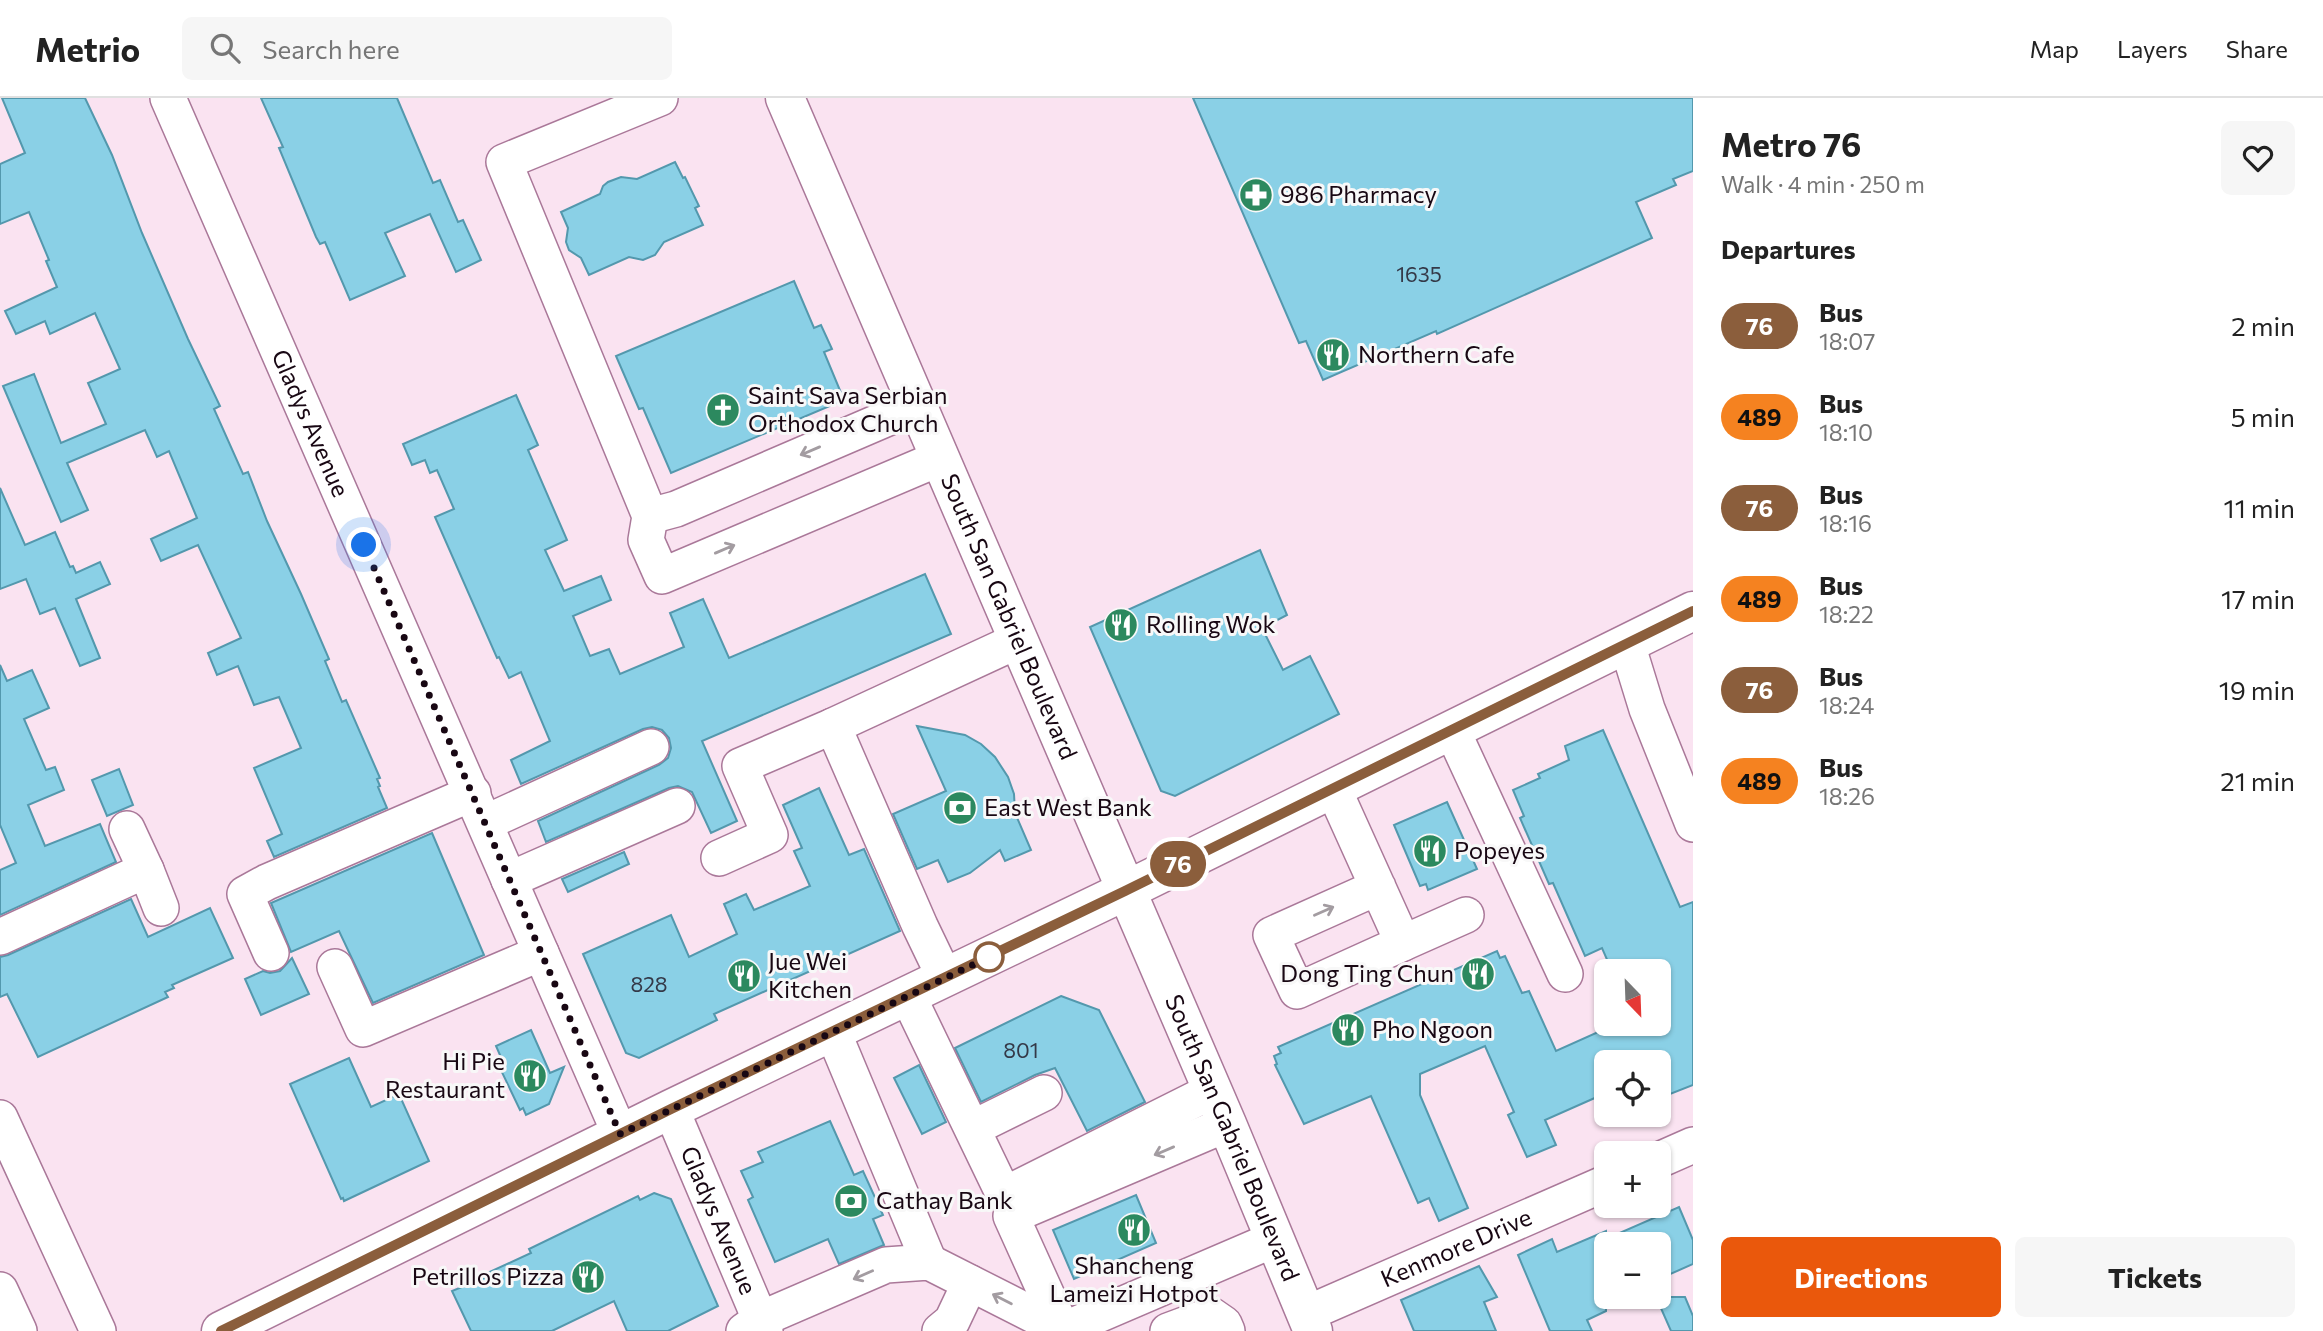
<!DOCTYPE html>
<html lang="en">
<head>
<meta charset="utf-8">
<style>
  body { margin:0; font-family:Commissioner,sans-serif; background:#f6f6f6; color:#222; height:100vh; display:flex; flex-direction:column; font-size:26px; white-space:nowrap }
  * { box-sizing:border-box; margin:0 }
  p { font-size:23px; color:#767676 }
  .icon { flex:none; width:38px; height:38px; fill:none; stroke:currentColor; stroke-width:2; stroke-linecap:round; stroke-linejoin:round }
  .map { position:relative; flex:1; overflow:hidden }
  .panel { display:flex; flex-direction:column; background:#fff; width:630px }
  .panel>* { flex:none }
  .badge { padding:0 14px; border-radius:23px; font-size:24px; line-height:46px }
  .needle { width:46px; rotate:157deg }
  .fabs { position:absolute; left:1594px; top:861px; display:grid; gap:14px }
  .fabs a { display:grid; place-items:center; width:77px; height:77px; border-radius:10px; background:#fff; box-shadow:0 2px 5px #0004; font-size:35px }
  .you { position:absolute; width:35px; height:35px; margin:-18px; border:5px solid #fff; border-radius:50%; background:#1a73e8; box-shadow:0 0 0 10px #1a73e833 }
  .map>.badge { position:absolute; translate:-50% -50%; box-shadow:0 0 0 4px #fff }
  h2 { padding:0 28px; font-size:26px; line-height:63px }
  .round { display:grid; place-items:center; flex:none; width:74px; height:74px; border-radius:10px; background:#f6f6f6 }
  .overview { display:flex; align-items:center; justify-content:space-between; height:119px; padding:0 28px }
  h1 { font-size:33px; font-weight:700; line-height:52px }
  .action { display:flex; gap:14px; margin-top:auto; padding:14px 28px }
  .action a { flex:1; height:80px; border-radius:10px; background:#ea580c; color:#fff; font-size:28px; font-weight:700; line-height:80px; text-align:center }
  .action a+a { background:#f6f6f6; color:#222 }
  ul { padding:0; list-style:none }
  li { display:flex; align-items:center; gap:21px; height:91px; padding:0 28px }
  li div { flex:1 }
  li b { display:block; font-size:26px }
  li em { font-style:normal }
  li .badge { min-width:77px; font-weight:700; text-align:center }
  header { display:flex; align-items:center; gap:42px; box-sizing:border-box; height:98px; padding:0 35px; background:#fff; border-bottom:2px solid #e0e0e0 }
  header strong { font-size:33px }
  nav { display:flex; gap:38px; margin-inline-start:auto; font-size:24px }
  .search { width:490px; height:63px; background:#f6f6f6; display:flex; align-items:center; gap:18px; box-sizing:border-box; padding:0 24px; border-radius:10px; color:#767676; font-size:26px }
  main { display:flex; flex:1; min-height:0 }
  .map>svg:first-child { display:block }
  .building { fill:#8ad0e6; stroke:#5398ad; stroke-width:2 }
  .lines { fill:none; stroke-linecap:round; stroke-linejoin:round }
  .minor-casing { stroke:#aa7899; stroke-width:38 }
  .major-casing { stroke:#aa7899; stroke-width:41 }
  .minor { stroke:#fff; stroke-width:35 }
  .major { stroke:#fff; stroke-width:38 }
  .oneway { stroke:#a39ca1 }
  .line-casing { stroke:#fff; stroke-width:16 }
  .line { stroke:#8b5e3c; stroke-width:10 }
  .walk { stroke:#180713; stroke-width:7; stroke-dasharray:0 12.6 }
  .stop-dot { fill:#fff; stroke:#8b5e3c; stroke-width:3.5 }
  .labels { text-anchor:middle; stroke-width:6; stroke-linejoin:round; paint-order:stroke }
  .number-label { font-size:21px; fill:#343948 }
  .poi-label { font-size:24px; fill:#180713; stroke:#f8f8f8; text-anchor:start }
  .street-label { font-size:24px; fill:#180713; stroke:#f8f8f8 }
</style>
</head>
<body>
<header>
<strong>Metrio</strong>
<div class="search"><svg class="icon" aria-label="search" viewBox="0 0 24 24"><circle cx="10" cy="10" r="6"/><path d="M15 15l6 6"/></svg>Search here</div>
<nav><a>Map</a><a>Layers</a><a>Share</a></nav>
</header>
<main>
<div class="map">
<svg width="1693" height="1233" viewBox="0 0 1693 1233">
  <rect width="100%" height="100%" fill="#fae3f1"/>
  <g class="building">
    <path d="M 2,0 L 85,0 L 112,57 L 142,135 L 188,241 L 220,308 L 214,311 L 243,376 L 248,374 L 267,423 L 301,496 L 329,561 L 325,563 L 342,604 L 346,602 L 380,680 L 377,681 L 380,688 L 378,689 L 387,710 L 274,759 L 267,743 L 282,736 L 254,670 L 301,650 L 279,599 L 254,607 L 238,568 L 217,577 L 208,555 L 241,540 L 198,447 L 161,463 L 151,441 L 197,420 L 169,353 L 157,359 L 145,332 L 67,365 L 88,412 L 61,424 L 3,288 L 34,276 L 61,345 L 106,326 L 88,285 L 120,271 L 95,215 L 50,236 L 45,223 L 16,236 L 5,213 L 57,189 L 46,163 L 49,162 L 29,114 L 0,126 L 0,66 L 25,55 Z"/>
    <path d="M 261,0 L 397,0 L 433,85 L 440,82 L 458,124 L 463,122 L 481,162 L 456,174 L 430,116 L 385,135 L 405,178 L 350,202 L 325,144 L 320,146 L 316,139 L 279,50 L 283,49 Z"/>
    <path d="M 1193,0 L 1693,0 L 1693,73 L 1673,81 L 1676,87 L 1636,104 L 1652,140 L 1437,236 L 1436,233 L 1323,282 L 1306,243 L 1299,245 Z"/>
    <path d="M 675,64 L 683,80 L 685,79 L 699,108 L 695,110 L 703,127 L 664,144 L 655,157 L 643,162 L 629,159 L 589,177 L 581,160 L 569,152 L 566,144 L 568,130 L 561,114 L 600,96 L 603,88 L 608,84 L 621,79 L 637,81 Z"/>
    <path d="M 794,183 L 814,230 L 821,227 L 832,251 L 824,254 L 844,302 L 671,375 L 643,310 L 639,311 L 616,258 Z"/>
    <path d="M 516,297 L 538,347 L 528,352 L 567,442 L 545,452 L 564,493 L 601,478 L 611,502 L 573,518 L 590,558 L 609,551 L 620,576 L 684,549 L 670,515 L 703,501 L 729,560 L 925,476 L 951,536 L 702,643 L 737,723 L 711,735 L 692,694 L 678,688 L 669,690 L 546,744 L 538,723 L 659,667 L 668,660 L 671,650 L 669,640 L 662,632 L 652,629 L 643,631 L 521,686 L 511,662 L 550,643 L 521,574 L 509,580 L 499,559 L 497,560 L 435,419 L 454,411 L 437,372 L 430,375 L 425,362 L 412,367 L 403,346 Z"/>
    <path d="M 0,390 L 25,447 L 55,434 L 70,469 L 73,468 L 76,475 L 100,464 L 110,486 L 76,501 L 100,560 L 80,568 L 55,510 L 40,516 L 26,481 L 0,491 Z"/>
    <path d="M 1260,452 L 1287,517 L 1262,530 L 1283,572 L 1310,558 L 1339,616 L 1175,698 L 1161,693 L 1090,529 Z"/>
    <path d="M 0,567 L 7,583 L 32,572 L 49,610 L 24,621 L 46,672 L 55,669 L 64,692 L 28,707 L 45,748 L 100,726 L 116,764 L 0,817 L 0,772 L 16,765 L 0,727 Z"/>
    <path d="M 917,628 L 965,637 L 981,646 L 995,659 L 1008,679 L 1014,696 L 1015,715 L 1031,752 L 1005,763 L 1000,752 L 970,775 L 948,784 L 938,762 L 917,771 L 893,716 L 946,693 Z"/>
    <path d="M 1603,632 L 1680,809 L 1693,804 L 1693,987 L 1665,998 L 1659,984 L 1659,964 L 1606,964 L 1606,995 L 1545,1022 L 1556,1047 L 1527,1059 L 1508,1017 L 1514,1014 L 1485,948 L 1420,976 L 1420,997 L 1468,1110 L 1439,1123 L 1429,1100 L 1418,1105 L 1371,998 L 1304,1026 L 1275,967 L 1277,966 L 1274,958 L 1281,955 L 1278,949 L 1497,853 L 1500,860 L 1505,858 L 1522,895 L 1529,893 L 1556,953 L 1616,926 L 1659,926 L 1659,873 L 1612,873 L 1602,850 L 1585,858 L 1553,785 L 1549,786 L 1520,720 L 1524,718 L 1513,692 L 1540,680 L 1538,676 L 1569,662 L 1565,648 Z"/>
    <path d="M 119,671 L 133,707 L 107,718 L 92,682 Z"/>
    <path d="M 819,690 L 849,757 L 864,751 L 900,833 L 714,916 L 717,922 L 639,960 L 626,955 L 583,856 L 671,817 L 689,859 L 737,836 L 724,806 L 746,796 L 754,812 L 810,788 L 794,753 L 802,750 L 783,707 Z"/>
    <path d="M 1447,704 L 1477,771 L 1428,792 L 1426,786 L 1420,788 L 1394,727 Z"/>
    <path d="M 432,735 L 484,857 L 373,905 L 339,833 L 291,854 L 271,805 Z"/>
    <path d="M 624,754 L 629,766 L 568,794 L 562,781 Z"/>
    <path d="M 131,801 L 148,839 L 210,810 L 233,860 L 172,887 L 174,890 L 165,894 L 168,899 L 38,959 L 7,896 L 0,899 L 0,859 L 8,857 Z"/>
    <path d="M 292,860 L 309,896 L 261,917 L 245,881 L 263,873 L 270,875 L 280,873 Z"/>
    <path d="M 1061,898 L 1099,912 L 1145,1004 L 1087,1033 L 1055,970 L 1035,977 L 981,1004 L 955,950 Z"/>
    <path d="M 531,932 L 550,975 L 564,969 L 549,1006 L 526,1017 L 523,1010 L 520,1012 L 499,968 L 504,966 L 496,948 Z"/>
    <path d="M 349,960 L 371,1009 L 399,996 L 429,1063 L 344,1103 L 343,1100 L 341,1101 L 290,986 Z"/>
    <path d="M 919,967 L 946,1024 L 922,1036 L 894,980 Z"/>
    <path d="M 830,1023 L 854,1077 L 863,1073 L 883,1117 L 873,1121 L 884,1147 L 839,1166 L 828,1141 L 775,1164 L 748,1102 L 753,1099 L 741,1073 L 763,1064 L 758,1054 Z"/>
    <path d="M 654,1095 L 671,1101 L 718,1208 L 668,1233 L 627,1233 L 614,1203 L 552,1233 L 471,1233 L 452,1193 L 484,1180 L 483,1177 L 531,1155 L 529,1151 L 638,1098 L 640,1102 Z"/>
    <path d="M 1136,1097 L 1156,1145 L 1074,1181 L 1053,1132 Z"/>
    <path d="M 1679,1109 L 1693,1142 L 1693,1166 L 1659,1181 L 1659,1146 L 1606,1146 L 1606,1213 L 1587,1222 L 1592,1233 L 1550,1233 L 1518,1157 L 1552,1141 L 1557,1154 L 1606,1133 L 1606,1141 Z"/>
    <path d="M 1479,1168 L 1497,1199 L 1484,1204 L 1496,1233 L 1414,1233 L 1401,1202 Z"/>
    <path d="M 1656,1199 L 1685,1199 L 1693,1218 L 1693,1233 L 1671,1233 Z"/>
  </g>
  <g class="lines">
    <g class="minor-casing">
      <g id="minor">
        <path id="s1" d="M 168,0 L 620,1036"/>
        <path d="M 660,0 L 504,64 L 650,418 L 646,442 L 662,478 L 940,360"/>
        <path d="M 650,418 L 676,411 L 918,307"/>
        <path d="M 1627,546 L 1647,611 L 1693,726"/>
        <path d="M 1452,632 L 1565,876"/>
        <path d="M 1333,690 L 1403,845 L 1297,893 L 1271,837 L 1378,789"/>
        <path d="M 485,725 L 651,649"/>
        <path d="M 127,731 L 146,772"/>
        <path d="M 719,760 L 770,737 L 740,668 L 833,628"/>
        <path d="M 509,782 L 677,708"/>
        <path d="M 0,839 L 146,772 L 161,810"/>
        <path d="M 1403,845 L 1466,817"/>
        <path d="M 271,855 L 245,796 L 267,784 L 473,695"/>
        <path d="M 335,869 L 363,931 L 541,855"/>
        <path d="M 945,880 L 920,828 L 833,628 L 1019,542"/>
        <path d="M 908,898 L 1004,1097 L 1212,993"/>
        <path d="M 833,934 L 929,1164"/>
        <path id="s2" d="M 671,1011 L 765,1233"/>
        <path d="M 0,1020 L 98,1233"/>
        <path d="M 973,1030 L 1044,995"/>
        <path d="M 1659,1062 L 1693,1047"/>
        <path d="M 0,1192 L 19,1233"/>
        <path id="s3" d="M 1306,1216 L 1606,1085"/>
        <path d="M 1063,1232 L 1275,1141"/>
        <path d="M 744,1233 L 761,1221 L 886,1167 L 929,1164 L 1063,1232"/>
        <path d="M 940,1233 L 952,1223 L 970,1185"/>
        <path d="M 1063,1233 L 1011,1118 L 1227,1026"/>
        <path d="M 1168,1233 L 1211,1217 L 1224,1226 L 1227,1233"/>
      </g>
    </g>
    <g class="major-casing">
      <g id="major">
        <path id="s4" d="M 785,0 L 1227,1026 L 1313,1233"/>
        <path d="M 221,1233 L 671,1011 L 1125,793 L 1693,513"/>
      </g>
    </g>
    <use href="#minor" class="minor"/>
    <use href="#major" class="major"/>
  </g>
  <defs><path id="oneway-shaft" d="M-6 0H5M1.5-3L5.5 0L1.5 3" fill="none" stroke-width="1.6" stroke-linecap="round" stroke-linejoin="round" transform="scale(1.75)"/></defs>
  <g class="oneway">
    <use href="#oneway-shaft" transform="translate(810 353) rotate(157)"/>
    <use href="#oneway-shaft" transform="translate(725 451) rotate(-23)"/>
    <use href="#oneway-shaft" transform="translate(1324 813) rotate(-24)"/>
    <use href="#oneway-shaft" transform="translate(1164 1053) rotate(157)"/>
    <use href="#oneway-shaft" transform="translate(863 1177) rotate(156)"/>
    <use href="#oneway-shaft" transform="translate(1002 1201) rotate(-153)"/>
  </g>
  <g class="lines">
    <g class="line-casing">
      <path id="line" d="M 221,1233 L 671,1011 L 1125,793 L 1693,513"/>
    </g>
    <use href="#line" class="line"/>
    <path class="walk" d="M 364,447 L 620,1036 L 989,859"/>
  </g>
  <defs>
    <g id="pharmacy-disc" transform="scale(1.75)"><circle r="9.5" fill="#2c895f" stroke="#f8f8f8"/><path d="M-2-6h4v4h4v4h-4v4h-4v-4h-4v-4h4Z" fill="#fff"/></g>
    <g id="restaurant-disc" transform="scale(1.75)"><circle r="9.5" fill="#2c895f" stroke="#f8f8f8"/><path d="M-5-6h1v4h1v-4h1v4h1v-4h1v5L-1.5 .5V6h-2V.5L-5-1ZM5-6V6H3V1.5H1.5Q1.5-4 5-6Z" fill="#fff"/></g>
    <g id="church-disc" transform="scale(1.75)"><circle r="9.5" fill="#2c895f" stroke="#f8f8f8"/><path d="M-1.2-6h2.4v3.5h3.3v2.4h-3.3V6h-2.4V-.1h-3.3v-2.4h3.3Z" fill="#fff"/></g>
    <g id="bank-disc" transform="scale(1.75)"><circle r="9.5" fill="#2c895f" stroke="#f8f8f8"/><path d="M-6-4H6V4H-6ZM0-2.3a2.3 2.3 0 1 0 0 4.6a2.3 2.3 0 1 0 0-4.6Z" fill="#fff"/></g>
  </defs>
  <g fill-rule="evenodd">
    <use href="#pharmacy-disc" x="1256" y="97"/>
    <use href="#restaurant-disc" x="1333" y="257"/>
    <use href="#church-disc" x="723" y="312"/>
    <use href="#restaurant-disc" x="1121" y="527"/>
    <use href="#bank-disc" x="960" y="710"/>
    <use href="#restaurant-disc" x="1430" y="753"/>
    <use href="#restaurant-disc" x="1478" y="876"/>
    <use href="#restaurant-disc" x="744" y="878"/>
    <use href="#restaurant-disc" x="1348" y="932"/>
    <use href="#restaurant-disc" x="530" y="978"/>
    <use href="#bank-disc" x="851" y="1103"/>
    <use href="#restaurant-disc" x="1134" y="1132"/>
    <use href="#restaurant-disc" x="588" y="1179"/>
  </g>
  <circle class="stop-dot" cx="989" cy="859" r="14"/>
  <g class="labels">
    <g class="number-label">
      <text x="1419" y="184">1635</text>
      <text x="649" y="894">828</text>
      <text x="1021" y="960">801</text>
    </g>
    <g class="poi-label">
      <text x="1280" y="105">986 Pharmacy</text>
      <text x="1358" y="265">Northern Cafe</text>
      <text x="748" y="306">Saint Sava Serbian<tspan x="748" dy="28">Orthodox Church</tspan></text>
      <text x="1146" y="535">Rolling Wok</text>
      <text x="984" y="718">East West Bank</text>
      <text x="1454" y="761">Popeyes</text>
      <text x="768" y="872">Jue Wei<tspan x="768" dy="28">Kitchen</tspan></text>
      <text x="1454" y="884" text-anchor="end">Dong Ting Chun</text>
      <text x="1372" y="940">Pho Ngoon</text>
      <text x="505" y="972" text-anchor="end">Hi Pie<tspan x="505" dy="28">Restaurant</tspan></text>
      <text x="876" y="1111">Cathay Bank</text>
      <text x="1134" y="1176" text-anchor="middle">Shancheng<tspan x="1134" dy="28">Lameizi Hotpot</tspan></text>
      <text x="564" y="1187" text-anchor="end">Petrillos Pizza</text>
    </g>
    <g class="street-label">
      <text dy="8" stroke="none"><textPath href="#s1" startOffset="355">Gladys Avenue</textPath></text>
      <text dy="8" stroke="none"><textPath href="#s4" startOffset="565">South San Gabriel Boulevard</textPath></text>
      <text dy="8" stroke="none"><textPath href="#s4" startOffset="1132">South San Gabriel Boulevard</textPath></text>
      <text dy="8" stroke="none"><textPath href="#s2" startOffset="121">Gladys Avenue</textPath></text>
      <text dy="8" stroke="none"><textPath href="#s3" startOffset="164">Kenmore Drive</textPath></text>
    </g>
  </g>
</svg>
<div class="fabs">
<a><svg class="needle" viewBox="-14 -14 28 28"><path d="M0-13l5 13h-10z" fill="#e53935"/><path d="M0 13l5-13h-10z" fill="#767676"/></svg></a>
<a><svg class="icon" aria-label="locate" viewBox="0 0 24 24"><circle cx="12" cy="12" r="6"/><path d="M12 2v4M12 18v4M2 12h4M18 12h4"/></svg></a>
<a>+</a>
<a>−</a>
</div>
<div class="you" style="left:364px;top:447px"></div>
<b class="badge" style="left:1178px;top:766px;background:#8b5e3c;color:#fff">76</b>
</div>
<section class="panel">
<div class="overview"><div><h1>Metro 76</h1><p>Walk · 4 min · 250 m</p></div><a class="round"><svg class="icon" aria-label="heart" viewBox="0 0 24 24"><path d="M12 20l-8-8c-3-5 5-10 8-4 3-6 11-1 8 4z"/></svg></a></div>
<h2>Departures</h2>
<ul>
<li><span class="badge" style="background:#8b5e3c;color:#fff">76</span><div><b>Bus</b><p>18:07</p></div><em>2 min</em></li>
<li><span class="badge" style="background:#f58220;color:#111">489</span><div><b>Bus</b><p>18:10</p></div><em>5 min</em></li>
<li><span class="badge" style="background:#8b5e3c;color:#fff">76</span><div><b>Bus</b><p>18:16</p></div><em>11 min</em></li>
<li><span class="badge" style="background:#f58220;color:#111">489</span><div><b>Bus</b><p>18:22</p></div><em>17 min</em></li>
<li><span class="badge" style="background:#8b5e3c;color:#fff">76</span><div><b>Bus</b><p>18:24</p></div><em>19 min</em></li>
<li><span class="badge" style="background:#f58220;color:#111">489</span><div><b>Bus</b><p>18:26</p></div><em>21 min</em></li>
</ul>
<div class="action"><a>Directions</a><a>Tickets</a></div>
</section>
</main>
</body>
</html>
